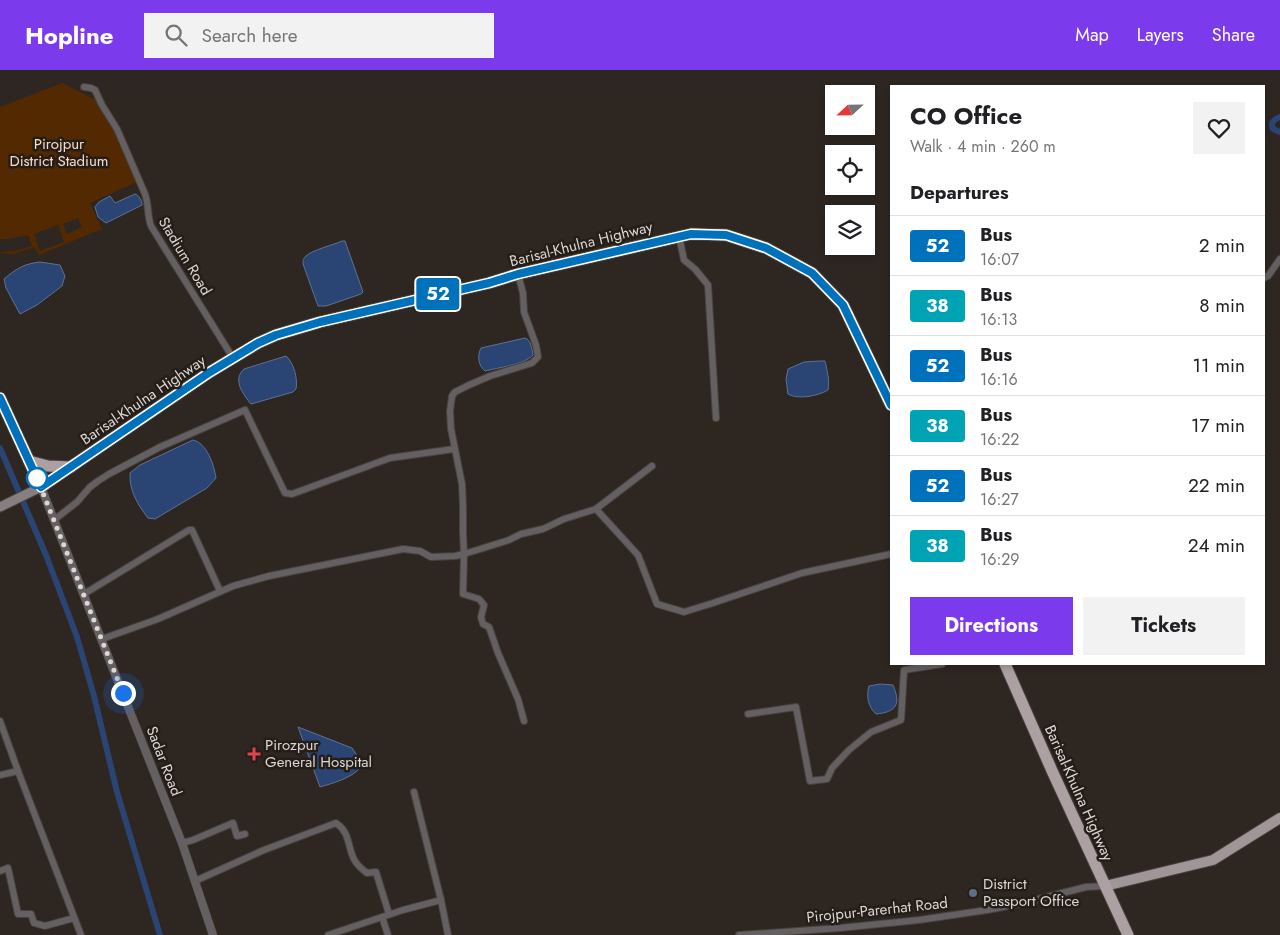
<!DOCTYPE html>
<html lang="en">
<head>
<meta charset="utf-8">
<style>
  body { margin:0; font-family:Jost,sans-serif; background:#f2f2f2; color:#202124; height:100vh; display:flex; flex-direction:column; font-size:19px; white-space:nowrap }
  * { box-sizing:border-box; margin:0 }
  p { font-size:16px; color:#757577 }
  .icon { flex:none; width:28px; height:28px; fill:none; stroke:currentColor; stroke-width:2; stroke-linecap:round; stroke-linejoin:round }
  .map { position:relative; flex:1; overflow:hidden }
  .side { position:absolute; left:890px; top:15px; width:375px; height:580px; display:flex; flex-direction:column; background:#fff; border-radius:0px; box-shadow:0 2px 8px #0003 }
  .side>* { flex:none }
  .badge { padding:0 10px; border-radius:4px; font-size:18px; line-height:32px }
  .needle { width:32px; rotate:248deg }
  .controls { position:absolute; left:825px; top:15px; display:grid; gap:10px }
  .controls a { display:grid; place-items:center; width:50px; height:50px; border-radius:0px; background:#fff; box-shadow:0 2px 8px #0003; font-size:25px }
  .you { position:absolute; width:25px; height:25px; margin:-12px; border:4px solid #fff; border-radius:50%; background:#1a73e8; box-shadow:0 0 0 8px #1a73e833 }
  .map>.badge { position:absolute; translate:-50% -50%; box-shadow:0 0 0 2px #fff }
  h2 { padding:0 20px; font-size:19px; line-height:45px }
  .round { display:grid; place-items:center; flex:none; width:52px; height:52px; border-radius:0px; background:#f2f2f2 }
  .summary { display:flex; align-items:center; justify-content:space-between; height:85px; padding:0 20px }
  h1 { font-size:24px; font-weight:700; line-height:38px }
  .cta { display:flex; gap:10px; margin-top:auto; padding:10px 20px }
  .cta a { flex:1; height:58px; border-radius:0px; background:#7c3aed; color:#fff; font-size:20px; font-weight:700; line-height:58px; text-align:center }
  .cta a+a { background:#f2f2f2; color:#202124 }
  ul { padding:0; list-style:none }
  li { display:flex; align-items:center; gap:15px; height:60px; padding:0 20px; border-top:1px solid #e0e0e0 }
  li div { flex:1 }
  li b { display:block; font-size:19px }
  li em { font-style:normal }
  li .badge { min-width:55px; font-weight:700; text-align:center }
  header { display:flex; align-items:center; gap:30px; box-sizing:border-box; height:70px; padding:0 25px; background:#7c3aed; color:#fff }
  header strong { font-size:24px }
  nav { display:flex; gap:28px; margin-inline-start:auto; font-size:18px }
  .search { width:350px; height:45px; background:#f2f2f2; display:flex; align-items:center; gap:12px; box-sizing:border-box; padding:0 18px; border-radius:0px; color:#757577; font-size:19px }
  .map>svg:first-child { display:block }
  .green { fill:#532901; fill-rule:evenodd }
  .water { fill:#2a4573; stroke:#5f7190 }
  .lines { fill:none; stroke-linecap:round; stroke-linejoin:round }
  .canal { stroke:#2a4573; stroke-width:6 }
  .minor-casing { stroke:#49423e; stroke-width:8 }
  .tertiary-casing { stroke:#49423e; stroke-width:9 }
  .secondary-casing { stroke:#49423e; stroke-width:11 }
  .primary-casing { stroke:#49423e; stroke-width:12 }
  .trunk-casing { stroke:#49423e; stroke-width:13 }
  .minor { stroke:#645f60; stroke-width:6 }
  .tertiary { stroke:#645f60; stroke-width:8 }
  .secondary { stroke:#867e7f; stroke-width:9 }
  .primary { stroke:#a09697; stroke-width:10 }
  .trunk { stroke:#aca0a2; stroke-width:11 }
  .line-casing { stroke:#fff; stroke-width:11 }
  .line { stroke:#0072bc; stroke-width:8 }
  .walk { stroke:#dcd8d4; stroke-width:5; stroke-dasharray:0 9 }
  .stop-dot { fill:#fff; stroke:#0072bc; stroke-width:2.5 }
  .health-dot { fill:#e0444e; stroke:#241d18; stroke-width:2 }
  .service-dot { fill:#5c6f8a; stroke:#241d18; stroke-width:2 }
  .labels { text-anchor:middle; stroke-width:5; stroke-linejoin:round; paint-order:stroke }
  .park-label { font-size:15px; fill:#fadbc5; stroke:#241d18 }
  .street-label { font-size:15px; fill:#dcd8d4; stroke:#241d18 }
  .poi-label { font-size:15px; fill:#dcd8d4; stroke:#241d18; text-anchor:start }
</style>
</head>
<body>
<header>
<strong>Hopline</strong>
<div class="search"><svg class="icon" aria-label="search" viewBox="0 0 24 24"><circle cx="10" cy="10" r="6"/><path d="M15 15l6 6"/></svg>Search here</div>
<nav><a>Map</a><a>Layers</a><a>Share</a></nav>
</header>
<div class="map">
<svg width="1280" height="865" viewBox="0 0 1280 865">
  <rect width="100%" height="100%" fill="#2d2621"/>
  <path class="green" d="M 62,13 L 96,30 L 106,45 L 137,112 L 90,133 L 102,159 L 39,185 L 35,177 L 13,184 L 0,183 L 0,182 L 14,181 L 32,176 L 28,165 L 9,169 L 0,169 L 0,37 ZM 78,148 L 82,157 L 67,164 L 63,154 ZM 58,155 L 64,172 L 40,181 L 34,164 Z"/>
  <g class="water">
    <path d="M 135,124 C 139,125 142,131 142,135 L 106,153 L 98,147 L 95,137 L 99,132 L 110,126 L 115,133 Z"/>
    <path d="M 342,171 L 345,171 L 363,222 L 361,224 L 326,236 L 318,236 L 303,194 C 303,190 303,189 306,186 C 312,180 333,175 342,171 Z"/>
    <path d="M 40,192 L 60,195 L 65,206 L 62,216 L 37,235 L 20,244 L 6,218 L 4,209 C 17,198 24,194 40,192 Z"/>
    <path d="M 525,268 C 531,270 532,279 533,285 C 526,294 497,298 485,301 C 478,295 477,286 481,278 Z"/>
    <path d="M 286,286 C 294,293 298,309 296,319 L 293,322 L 251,334 C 243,324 232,310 244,299 Z"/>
    <path d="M 819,291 L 825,291 C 827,300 830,311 828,320 C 818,326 798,330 788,324 L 786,309 L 788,299 L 804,292 Z"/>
    <path d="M 193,370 C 207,373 214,395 216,408 L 207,418 L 155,449 L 148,448 C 138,435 129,421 130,403 L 140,395 Z"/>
    <path d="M 880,614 L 893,615 C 901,634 897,642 876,644 C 868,637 866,626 869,616 Z"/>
    <path d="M 298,657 L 352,678 L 358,687 L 360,698 C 351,708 334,713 320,717 Z"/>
  </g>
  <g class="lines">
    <g class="canal">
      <path d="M 1280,47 C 1274,49 1270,53 1273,59 L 1280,62"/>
      <path d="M 0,378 L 46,485 L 77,567 L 94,626 L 117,722 L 160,865"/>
    </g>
    <g class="minor-casing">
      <g id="minor">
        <path d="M 84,17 L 91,18 L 95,20 L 102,35 L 117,59 L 145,124 C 149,135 147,145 151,156 L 233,288"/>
        <path d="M 679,166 L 684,190 L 695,199 L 708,215 L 716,348"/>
        <path d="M 518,204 L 523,223 L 524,242 L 536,275 L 538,287 L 532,293 L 490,306 L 469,315 L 455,322 L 452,326 L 450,341 L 451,359 L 462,414 L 463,437 L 463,463 L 464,484 L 463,524 L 479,529 L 484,535 L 481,547 L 483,554 L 489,557 L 498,583 L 518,629 L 524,651"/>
        <path d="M 1264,208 L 1268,206 L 1280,189"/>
        <path d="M 596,439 L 638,485 L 657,534 L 684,542 L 713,533 L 802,503 L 891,484"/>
        <path d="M 54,450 L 77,432 L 90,417 L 98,411 L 109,404 L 160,377 L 245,340 L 285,423 L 292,424 L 390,388 L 454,379"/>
        <path d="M 84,524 L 189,460 L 192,460 L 220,521"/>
        <path d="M 102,569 L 158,549 L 233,516 L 269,506 L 403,479 L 420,481 L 431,487 L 455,486 L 464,484 L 509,470 L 521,464 L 543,459 L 564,449 L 596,439 L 652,396"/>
        <path d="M 748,644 L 796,637 L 810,711 L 827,709 L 832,698 L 849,680 L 871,662 L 901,650 L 904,600 L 942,594"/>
        <path d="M 0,651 L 18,701 L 81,865"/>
        <path d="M 0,705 L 18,701"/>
        <path d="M 414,722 L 441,830 L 448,865"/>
        <path d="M 182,773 L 193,770 L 233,753 L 237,766 L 245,764"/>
        <path d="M 0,801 L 8,798 L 18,844 L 31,844 L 34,853 L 45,856 L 74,848"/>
        <path d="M 195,811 L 264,780 L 336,753 C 351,763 347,778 355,791 C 358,796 363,800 367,803 L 376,802 L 389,844"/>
        <path d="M 382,847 L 388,865"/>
        <path d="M 328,865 L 403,840 L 441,830"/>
        <path d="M 739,865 L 840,858 L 919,850 L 987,840 L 1019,834 L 1086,817 L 1105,816"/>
      </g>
    </g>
    <g class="tertiary-casing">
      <path id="tertiary" d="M 41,417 L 182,773 L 213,865"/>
    </g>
    <g class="secondary-casing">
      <path id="secondary" d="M 0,437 L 41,417"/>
    </g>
    <g class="primary-casing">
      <path id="primary" d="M 1105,816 L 1213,790 L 1280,748"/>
    </g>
    <g class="trunk-casing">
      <g id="trunk">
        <path d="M 0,328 L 41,417 L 210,302 L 258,273 L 276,265 L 320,252 L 489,213 L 518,204 L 691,164 L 726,165 L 766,178 L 812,203 L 843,235 L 891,335"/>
        <path d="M 29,391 L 48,396 L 71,397"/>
        <path d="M 1005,594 L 1053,703 L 1128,865"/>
      </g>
    </g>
    <use href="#minor" class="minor"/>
    <use href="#tertiary" class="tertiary"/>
    <use href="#secondary" class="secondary"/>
    <use href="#primary" class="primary"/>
    <use href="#trunk" class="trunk"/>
  </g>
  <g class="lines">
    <g class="line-casing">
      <path id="line" d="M 0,328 L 41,417 L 210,302 L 258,273 L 276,265 L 320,252 L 489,213 L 518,204 L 691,164 L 726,165 L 766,178 L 812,203 L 843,235 L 891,335"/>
    </g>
    <use href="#line" class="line"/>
    <path class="walk" d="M 37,408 L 123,623"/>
  </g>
  <circle class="stop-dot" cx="37" cy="408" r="10"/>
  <path class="health-dot" d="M251.5 676.5h5v5h5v5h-5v5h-5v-5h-5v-5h5z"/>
  <circle class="service-dot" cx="973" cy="823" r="5"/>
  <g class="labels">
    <g class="park-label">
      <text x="59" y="79">Pirojpur<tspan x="59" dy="17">District Stadium</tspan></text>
    </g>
    <g class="street-label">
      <text transform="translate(581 174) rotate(-14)" y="5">Barisal-Khulna Highway</text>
      <text transform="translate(185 186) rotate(59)" y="5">Stadium Road</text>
      <text transform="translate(143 330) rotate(-34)" y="5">Barisal-Khulna Highway</text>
      <text transform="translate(164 691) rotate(69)" y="5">Sadar Road</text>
      <text transform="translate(1079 723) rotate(66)" y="5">Barisal-Khulna Highway</text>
      <text transform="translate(877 840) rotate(-6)" y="5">Pirojpur-Parerhat Road</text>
    </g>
    <g class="poi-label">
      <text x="265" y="680">Pirozpur<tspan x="265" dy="17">General Hospital</tspan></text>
      <text x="983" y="819">District<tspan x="983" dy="17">Passport Office</tspan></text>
    </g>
  </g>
</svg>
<div class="controls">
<a><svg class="needle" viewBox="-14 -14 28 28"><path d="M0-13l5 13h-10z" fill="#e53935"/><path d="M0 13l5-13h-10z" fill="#757577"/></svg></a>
<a><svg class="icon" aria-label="locate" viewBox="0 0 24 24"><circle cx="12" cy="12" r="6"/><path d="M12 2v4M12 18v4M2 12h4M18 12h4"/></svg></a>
<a><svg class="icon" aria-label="layers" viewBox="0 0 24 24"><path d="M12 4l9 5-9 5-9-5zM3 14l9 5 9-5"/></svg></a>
</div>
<div class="you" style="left:123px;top:623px"></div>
<b class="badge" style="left:438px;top:224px;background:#0072bc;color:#fff">52</b>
<section class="side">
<div class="summary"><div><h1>CO Office</h1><p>Walk · 4 min · 260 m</p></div><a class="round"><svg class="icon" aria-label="heart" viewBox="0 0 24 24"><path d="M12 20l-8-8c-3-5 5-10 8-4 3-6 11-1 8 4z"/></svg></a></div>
<h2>Departures</h2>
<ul>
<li><span class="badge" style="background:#0072bc;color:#fff">52</span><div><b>Bus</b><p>16:07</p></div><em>2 min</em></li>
<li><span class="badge" style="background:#00a3b4;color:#fff">38</span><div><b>Bus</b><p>16:13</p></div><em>8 min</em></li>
<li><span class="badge" style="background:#0072bc;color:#fff">52</span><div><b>Bus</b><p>16:16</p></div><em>11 min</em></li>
<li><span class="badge" style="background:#00a3b4;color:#fff">38</span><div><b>Bus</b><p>16:22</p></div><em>17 min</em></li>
<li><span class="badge" style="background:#0072bc;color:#fff">52</span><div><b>Bus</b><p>16:27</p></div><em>22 min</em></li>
<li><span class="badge" style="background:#00a3b4;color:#fff">38</span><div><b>Bus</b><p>16:29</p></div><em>24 min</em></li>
</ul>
<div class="cta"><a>Directions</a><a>Tickets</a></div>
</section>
</div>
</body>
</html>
